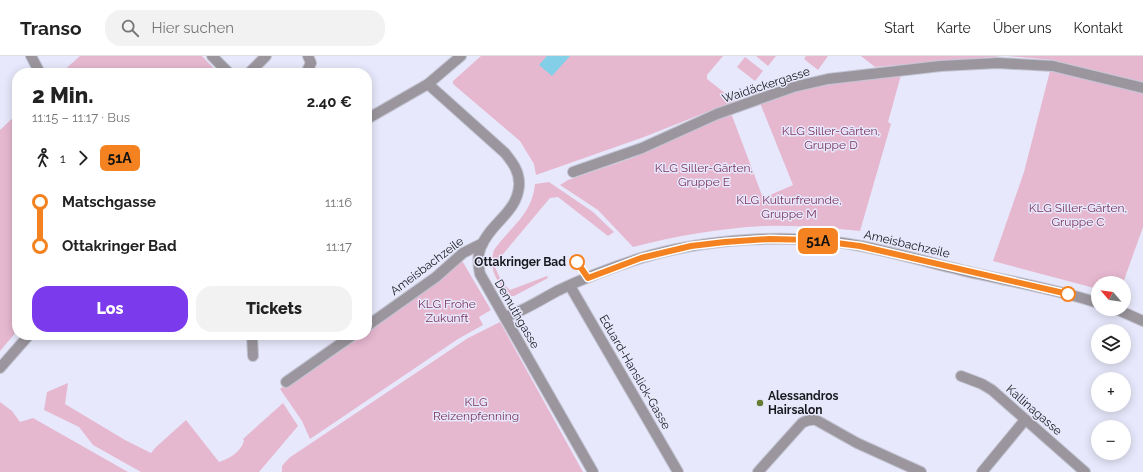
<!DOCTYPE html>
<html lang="de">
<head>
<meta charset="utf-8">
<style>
  body { margin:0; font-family:Raleway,sans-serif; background:#f2f2f2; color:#222; height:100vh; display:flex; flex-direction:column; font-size:15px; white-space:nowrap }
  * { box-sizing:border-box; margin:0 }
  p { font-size:13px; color:#767676 }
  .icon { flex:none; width:22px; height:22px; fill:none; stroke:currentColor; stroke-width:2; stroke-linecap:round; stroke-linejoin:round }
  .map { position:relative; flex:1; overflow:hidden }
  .side { position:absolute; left:12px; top:12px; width:360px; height:272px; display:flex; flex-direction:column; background:#fff; border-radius:16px; box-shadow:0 2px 10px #0003 }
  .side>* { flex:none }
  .badge { padding:0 8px; border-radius:6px; font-size:14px; line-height:26px }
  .needle { width:26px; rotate:298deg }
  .tools { position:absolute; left:1091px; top:220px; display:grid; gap:8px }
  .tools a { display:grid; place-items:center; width:40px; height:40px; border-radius:50%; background:#fff; box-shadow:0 2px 10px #0003; font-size:20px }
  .map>.badge { position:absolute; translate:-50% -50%; box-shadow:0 0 0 2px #fff }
  .legs { display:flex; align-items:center; gap:6px; height:44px; padding:0 20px; font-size:13px }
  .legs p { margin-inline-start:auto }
  .summary { display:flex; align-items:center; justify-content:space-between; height:68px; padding:0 20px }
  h1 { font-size:22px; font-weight:800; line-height:30px }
  .button { display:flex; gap:8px; margin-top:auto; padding:8px 20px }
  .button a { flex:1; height:46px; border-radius:16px; background:#7c3aed; color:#fff; font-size:16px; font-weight:800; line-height:46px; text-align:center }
  .button a+a { background:#f2f2f2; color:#222 }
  ul { padding:0 20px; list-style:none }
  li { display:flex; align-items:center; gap:14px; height:44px; font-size:15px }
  li i { display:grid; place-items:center; width:6px; height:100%; margin:0 5px; background:currentColor }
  li i::after { content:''; width:10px; height:10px; margin:-5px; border:3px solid; border-radius:50%; background:#fff }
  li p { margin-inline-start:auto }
  li:first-child i { background:linear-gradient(#0000 50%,currentColor 0) }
  li:last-child i { background:linear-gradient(currentColor 50%,#0000 0) }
  header { display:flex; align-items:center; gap:24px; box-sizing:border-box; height:56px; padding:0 20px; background:#fff; border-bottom:1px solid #e0e0e0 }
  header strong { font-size:19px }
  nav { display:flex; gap:22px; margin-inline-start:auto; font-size:14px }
  .search { width:280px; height:36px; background:#f2f2f2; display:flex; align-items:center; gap:10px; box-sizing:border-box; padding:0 14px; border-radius:16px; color:#767676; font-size:15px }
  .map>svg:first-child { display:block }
  .green { fill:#e6b8d0 }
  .water { fill:#82cfe7 }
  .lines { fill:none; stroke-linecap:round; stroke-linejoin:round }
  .minor-casing { stroke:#c2c3d3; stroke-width:12 }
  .minor { stroke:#9b969d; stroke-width:10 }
  .line-1-casing { stroke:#fff; stroke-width:9 }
  .line-1 { stroke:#f58220; stroke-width:6 }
  .stop-1-dot { fill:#fff; stroke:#f58220; stroke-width:2 }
  .poi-dot { fill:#647d30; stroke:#e7e8fb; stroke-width:1.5 }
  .labels { text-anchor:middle; stroke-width:3; stroke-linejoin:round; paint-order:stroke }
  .street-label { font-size:12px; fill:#18181f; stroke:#e7e8fb }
  .park-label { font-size:12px; fill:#7b345f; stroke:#e7e8fb }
  .stop-label { font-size:12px; font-weight:bold; fill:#18181f; stroke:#e7e8fb; text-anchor:end }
  .poi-label { font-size:12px; font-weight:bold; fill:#18181f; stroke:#e7e8fb; text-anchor:start }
</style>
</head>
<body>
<header>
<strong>Transo</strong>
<div class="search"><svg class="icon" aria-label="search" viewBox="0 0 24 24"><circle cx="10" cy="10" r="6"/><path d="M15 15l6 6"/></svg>Hier suchen</div>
<nav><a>Start</a><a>Karte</a><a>Über uns</a><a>Kontakt</a></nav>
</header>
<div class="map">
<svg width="1143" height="416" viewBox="0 0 1143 416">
  <rect width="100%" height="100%" fill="#e7e8fb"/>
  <g class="green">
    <path d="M 80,0 L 202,0 L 218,17 L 61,17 Z"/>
    <path d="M 481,0 L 723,0 L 707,19 L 707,23 L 735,45 L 644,81 L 536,119 L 534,108 L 520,85 L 453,28 L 453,25 Z"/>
    <path d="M 756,0 L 776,0 L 768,10 Z"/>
    <path d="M 806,0 L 828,0 L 818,14 L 804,3 Z"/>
    <path d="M 861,0 L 1004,0 L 875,11 Z"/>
    <path d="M 1007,0 L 1143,0 L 1143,26 L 1052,4 Z"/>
    <path d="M 745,1 L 763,15 L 755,25 L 737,11 Z"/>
    <path d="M 1050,15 L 1059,16 L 1143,36 L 1143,171 L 1123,227 L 1098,227 L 1098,233 L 993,205 L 1024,116 Z"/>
    <path d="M 901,19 L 888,66 L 891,68 L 860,175 C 829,172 797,169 766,170 C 721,172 677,180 633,191 L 598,154 L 560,129 L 568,124 L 632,102 L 656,92 L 692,73 L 731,57 L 763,142 L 793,129 L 760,47 L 795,35 L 821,29 Z"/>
    <path d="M 17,58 L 17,275 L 0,295 L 0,74 Z"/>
    <path d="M 549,126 L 593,156 L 614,176 L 608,180 L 558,141 L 550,142 L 498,204 L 495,211 L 502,227 L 510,234 L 547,220 L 548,222 L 514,240 L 510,240 C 497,226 488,214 494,194 C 511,170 532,159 535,128 Z"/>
    <path d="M 461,203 L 491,254 L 479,261 L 483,269 L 458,283 L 310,383 L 302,365 L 280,333 L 360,279 L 367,279 L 367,274 Z"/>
    <path d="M 500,266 L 583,416 L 282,416 L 282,410 L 289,402 L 468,282 Z"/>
    <path d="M 68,327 L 65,348 L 125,384 L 151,397 L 155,392 L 186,364 L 219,406 C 230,402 240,397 244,385 L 243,383 L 283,347 L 298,370 L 259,416 L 141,416 L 93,389 L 79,371 L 44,354 L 47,336 Z"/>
    <path d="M 0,346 L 12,355 L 20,366 L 33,362 L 128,416 L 0,416 Z"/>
  </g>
  <path class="water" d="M 547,0 L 570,0 L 552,20 L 539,9 Z"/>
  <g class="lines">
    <g class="minor-casing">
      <g id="minor">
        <path d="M 31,0 L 40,17"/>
        <path d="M 212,0 L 229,17"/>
        <path d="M 249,17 L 266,0"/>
        <path d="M 306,17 L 311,7 L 308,0"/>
        <path d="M 428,28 L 505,97 C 513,107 520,116 519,130 C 517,157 490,167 481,191 C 477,200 478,209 480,218 L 593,416"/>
        <path d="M 367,63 L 428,28 L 461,0"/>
        <path d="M 573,116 L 642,92 L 717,58 L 793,31 L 828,23 L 941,10 L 997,7 L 1053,10 L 1143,32"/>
        <path d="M 570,230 L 678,416"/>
        <path d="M 1116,253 L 1143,265"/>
        <path d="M 505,261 C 524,255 540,244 557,235 C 584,222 613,211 641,202 C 706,182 793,177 861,190 C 900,198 939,209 978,218 C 1018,227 1059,234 1098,247"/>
        <path d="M 367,270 L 436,221 L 463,197 L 483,187"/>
        <path d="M 252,279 L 253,300"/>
        <path d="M 0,312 L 29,279"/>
        <path d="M 961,320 L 982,328 L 992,334 L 1085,416"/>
        <path d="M 286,326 L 353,279"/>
        <path d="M 758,416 L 802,367 C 807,364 810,363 816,364 L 857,387 L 921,416"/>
        <path d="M 982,416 L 1025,364"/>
      </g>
    </g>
    <use href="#minor" class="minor"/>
  </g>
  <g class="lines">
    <g class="line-1-casing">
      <path id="line-1" d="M 577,206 L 588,222 L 641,202 L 691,190 L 725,186 L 769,183 L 813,184 L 860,190 L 1068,238"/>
    </g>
    <use href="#line-1" class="line-1"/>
  </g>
  <g class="stop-1-dot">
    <circle cx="577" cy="206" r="7"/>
    <circle cx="1068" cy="238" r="7"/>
  </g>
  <circle class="poi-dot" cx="760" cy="347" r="4"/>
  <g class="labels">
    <g class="street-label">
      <text transform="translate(766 29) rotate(-18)" y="4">Waidäckergasse</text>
      <text transform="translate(907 188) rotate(13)" y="4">Ameisbachzeile</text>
      <text transform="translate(427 210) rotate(-37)" y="4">Ameisbachzeile</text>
      <text transform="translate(517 258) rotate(60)" y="4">Demuthgasse</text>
      <text transform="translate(635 316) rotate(60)" y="4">Eduard-Hanslick-Gasse</text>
      <text transform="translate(1034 354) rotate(41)" y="4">Kallinagasse</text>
    </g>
    <g class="park-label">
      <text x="831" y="79">KLG Siller-Gärten,<tspan x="831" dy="14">Gruppe D</tspan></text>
      <text x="704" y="116">KLG Siller-Gärten,<tspan x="704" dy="14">Gruppe E</tspan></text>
      <text x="789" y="148">KLG Kulturfreunde,<tspan x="789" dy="14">Gruppe M</tspan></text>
      <text x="1078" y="156">KLG Siller-Gärten,<tspan x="1078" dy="14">Gruppe C</tspan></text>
      <text x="447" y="252">KLG Frohe<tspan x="447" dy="14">Zukunft</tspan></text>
      <text x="476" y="350">KLG<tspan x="476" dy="14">Reizenpfenning</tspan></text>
    </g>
    <g class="stop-label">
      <text x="566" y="210">Ottakringer Bad</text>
    </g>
    <g class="poi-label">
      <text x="768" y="344">Alessandros<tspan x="768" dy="14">Hairsalon</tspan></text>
    </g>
  </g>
</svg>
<div class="tools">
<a><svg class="needle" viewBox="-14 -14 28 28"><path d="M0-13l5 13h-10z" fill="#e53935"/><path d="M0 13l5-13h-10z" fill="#767676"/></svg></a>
<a><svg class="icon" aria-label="layers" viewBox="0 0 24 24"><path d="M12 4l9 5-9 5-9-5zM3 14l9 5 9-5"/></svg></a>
<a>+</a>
<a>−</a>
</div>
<b class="badge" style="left:818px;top:185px;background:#f58220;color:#111">51A</b>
<section class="side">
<div class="summary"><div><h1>2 Min.</h1><p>11:15 – 11:17 · Bus</p></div><b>2.40 €</b></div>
<div class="legs"><svg class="icon" aria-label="walk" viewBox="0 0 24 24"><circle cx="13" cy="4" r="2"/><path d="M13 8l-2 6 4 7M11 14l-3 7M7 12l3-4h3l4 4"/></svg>1<svg class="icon" aria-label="forward" viewBox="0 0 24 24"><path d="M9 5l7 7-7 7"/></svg><b class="badge" style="background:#f58220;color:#111">51A</b></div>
<ul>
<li><i style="color:#f58220"></i><b>Matschgasse</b><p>11:16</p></li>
<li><i style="color:#f58220"></i><b>Ottakringer Bad</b><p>11:17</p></li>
</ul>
<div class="button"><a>Los</a><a>Tickets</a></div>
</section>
</div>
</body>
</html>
